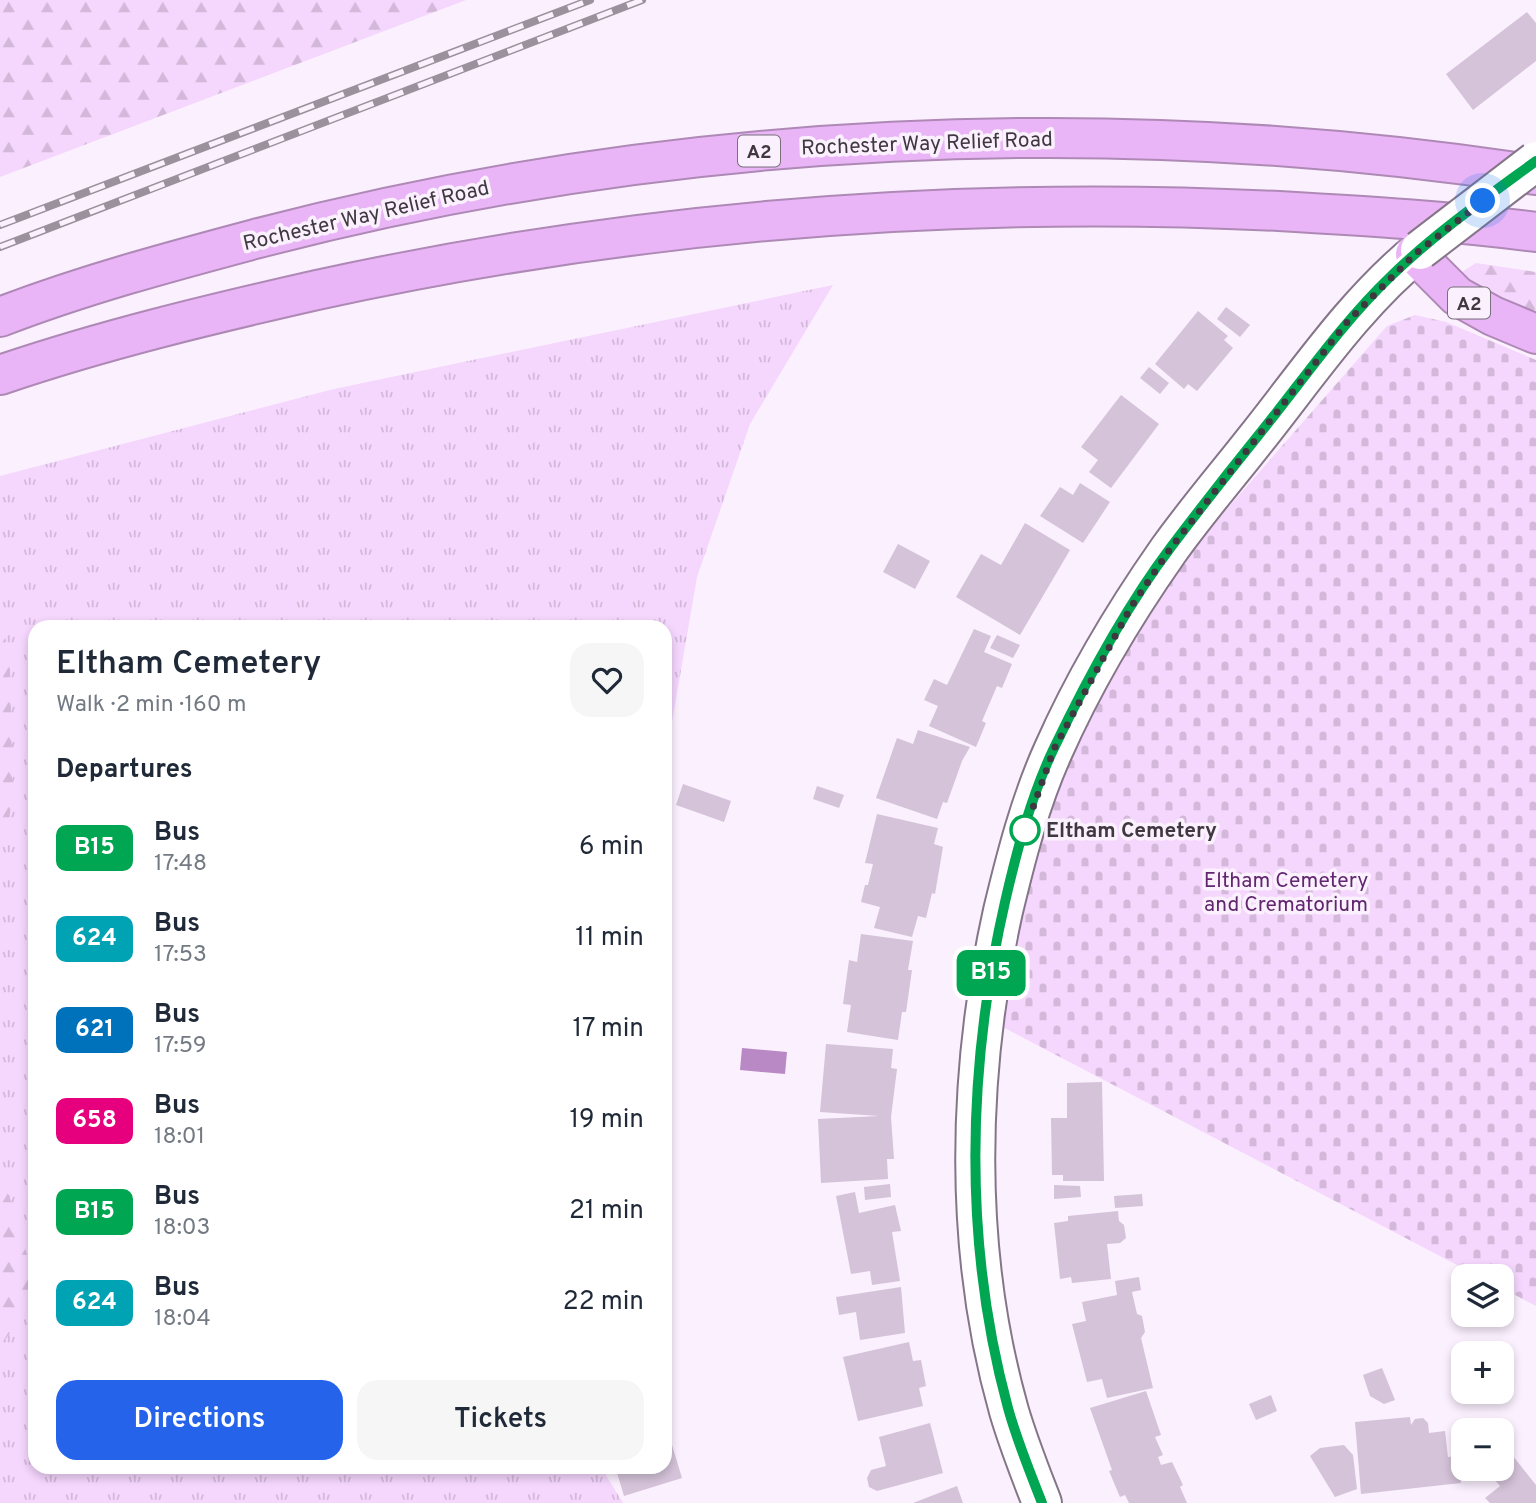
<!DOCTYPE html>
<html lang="en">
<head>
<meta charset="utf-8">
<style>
  body { margin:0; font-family:Overpass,sans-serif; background:#f6f6f7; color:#1f2937; height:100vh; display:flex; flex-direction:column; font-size:26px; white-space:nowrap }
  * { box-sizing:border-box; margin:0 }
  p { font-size:23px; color:#747a83 }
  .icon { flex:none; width:38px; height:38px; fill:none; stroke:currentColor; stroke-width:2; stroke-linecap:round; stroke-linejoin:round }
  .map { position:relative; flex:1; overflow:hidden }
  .side { position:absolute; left:28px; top:620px; width:644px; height:854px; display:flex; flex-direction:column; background:#fff; border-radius:21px; box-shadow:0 4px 10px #0003 }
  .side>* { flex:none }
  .badge { padding:0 14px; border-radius:10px; font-size:24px; line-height:46px }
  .fabs { position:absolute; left:1451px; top:1264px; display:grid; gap:14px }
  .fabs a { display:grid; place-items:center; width:63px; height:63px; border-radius:14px; background:#fff; box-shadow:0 4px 10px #0003; font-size:35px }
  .you { position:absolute; width:35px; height:35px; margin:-18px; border:5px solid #fff; border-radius:50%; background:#1a73e8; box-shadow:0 0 0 10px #1a73e833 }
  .map>.badge { position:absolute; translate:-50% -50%; box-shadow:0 0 0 4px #fff }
  h2 { padding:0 28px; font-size:26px; line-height:63px }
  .round { display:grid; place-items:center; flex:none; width:74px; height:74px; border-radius:21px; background:#f6f6f7 }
  .overview { display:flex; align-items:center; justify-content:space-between; height:119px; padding:0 28px }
  h1 { font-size:33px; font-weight:600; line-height:52px }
  .action { display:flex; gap:14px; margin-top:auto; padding:14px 28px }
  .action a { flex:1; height:80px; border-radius:21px; background:#2563eb; color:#fff; font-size:28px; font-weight:600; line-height:80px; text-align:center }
  .action a+a { background:#f6f6f7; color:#1f2937 }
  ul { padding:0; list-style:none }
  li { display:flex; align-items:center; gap:21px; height:91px; padding:0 28px }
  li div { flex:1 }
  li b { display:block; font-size:26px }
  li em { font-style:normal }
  li .badge { min-width:77px; font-weight:700; text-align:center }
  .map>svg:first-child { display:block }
  .grass { fill:url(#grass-tufts) }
  .forest { fill:url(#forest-firs) }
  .cemetery { fill:url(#cemetery-stones) }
  .water { fill:#b989c5 }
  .building { fill:#d5c3d9 }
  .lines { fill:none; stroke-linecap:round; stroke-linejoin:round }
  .minor-casing { stroke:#857589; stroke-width:42 }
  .highway-casing { stroke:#ae89b6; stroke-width:42 }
  .minor { stroke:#fff; stroke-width:38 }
  .highway { stroke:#e9b5f6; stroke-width:38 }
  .rail-casing { stroke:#9a919c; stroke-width:8 }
  .rail { stroke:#fbf0fe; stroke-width:5; stroke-dasharray:16; stroke-linecap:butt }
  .minor-bridge-casing { stroke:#857589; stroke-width:42; stroke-linecap:butt }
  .minor-bridge { stroke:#fff; stroke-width:38 }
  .line-casing { stroke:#fff; stroke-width:16 }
  .line { stroke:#00a651; stroke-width:10 }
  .walk { stroke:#3f3840; stroke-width:7; stroke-dasharray:0 12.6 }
  .stop-dot { fill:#fff; stroke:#00a651; stroke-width:3.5 }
  .labels { text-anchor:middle; stroke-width:7; stroke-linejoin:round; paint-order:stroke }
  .shield { fill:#fbf0fe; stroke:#776f79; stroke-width:2 }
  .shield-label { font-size:19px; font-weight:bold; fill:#3f3840 }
  .street-label { font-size:21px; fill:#3f3840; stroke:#fbf0fe }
  .stop-label { font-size:21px; font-weight:bold; fill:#3f3840; stroke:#fbf0fe; text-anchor:start }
  .park-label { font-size:21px; fill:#61266f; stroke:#fbf0fe }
</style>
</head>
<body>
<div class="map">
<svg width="1536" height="1503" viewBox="0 0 1536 1503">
  <defs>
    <pattern id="grass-tufts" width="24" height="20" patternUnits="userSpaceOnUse" patternTransform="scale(1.75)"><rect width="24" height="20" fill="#f5d6fd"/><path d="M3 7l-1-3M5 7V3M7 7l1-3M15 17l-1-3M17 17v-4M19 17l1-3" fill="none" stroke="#d3b8da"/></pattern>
    <pattern id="forest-firs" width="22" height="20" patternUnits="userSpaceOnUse" patternTransform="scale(1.75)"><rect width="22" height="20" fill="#f5d6fd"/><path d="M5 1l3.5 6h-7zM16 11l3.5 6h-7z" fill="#d3b8da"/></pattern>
    <pattern id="cemetery-stones" width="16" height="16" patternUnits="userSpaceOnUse" patternTransform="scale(1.75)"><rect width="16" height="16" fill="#f5d6fd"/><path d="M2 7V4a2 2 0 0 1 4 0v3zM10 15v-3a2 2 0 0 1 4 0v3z" fill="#d3b8da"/></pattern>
  </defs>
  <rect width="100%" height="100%" fill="#fbf0fe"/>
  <path class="grass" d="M 833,285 L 750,424 L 697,577 L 665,763 L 665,626 L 35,626 L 35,1466 L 601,1467 L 623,1503 L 0,1503 L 0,476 L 334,389 Z"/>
  <g class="forest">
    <path d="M 0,0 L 466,0 L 0,177 Z"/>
    <path d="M 1476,263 L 1536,272 L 1536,313 L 1451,279 Z"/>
    <path d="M 0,605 L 10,669 L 13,799 L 0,857 Z"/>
    <path d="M 0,1175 L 20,1222 L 35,1301 L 0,1346 Z"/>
  </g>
  <path class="cemetery" d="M 1415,315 L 1446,322 L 1536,360 L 1536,1306 L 1502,1288 L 1502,1276 L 1478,1276 L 999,1025 L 1031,850 L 1116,660 L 1171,573 L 1387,326 Z"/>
  <path class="water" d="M 742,1048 L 787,1052 L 785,1074 L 740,1070 Z"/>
  <g class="building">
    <path d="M 1527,12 L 1536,23 L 1536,61 L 1473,110 L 1446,74 Z"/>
    <path d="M 1226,307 L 1250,325 L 1240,337 L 1217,319 Z"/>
    <path d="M 1198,311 L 1228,336 L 1224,340 L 1233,348 L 1197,391 L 1188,384 L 1184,389 L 1155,364 Z"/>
    <path d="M 1149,367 L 1169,383 L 1160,394 L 1140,378 Z"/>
    <path d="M 1121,395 L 1159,424 L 1111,488 L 1089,472 L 1098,460 L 1081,447 Z"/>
    <path d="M 1080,483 L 1110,502 L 1083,543 L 1040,516 L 1060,487 L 1073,495 Z"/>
    <path d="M 1025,523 L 1070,550 L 1020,635 L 956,597 L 981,554 L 1001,565 Z"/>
    <path d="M 898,544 L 930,561 L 915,589 L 883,572 Z"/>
    <path d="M 974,629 L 991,636 L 984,652 L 1012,664 L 1002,688 L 997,686 L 982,721 L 986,723 L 976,747 L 929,726 L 938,706 L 924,700 L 934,679 L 947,685 Z"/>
    <path d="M 997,635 L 1020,645 L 1013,658 L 990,648 Z"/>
    <path d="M 918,730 L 970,747 L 962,761 L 947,803 L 943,802 L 937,819 L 876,798 L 897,738 L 913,744 Z"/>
    <path d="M 683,784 L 731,801 L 724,822 L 676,805 Z"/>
    <path d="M 817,786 L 844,795 L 839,808 L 813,799 Z"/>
    <path d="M 877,814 L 938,828 L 934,844 L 943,847 L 935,894 L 932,893 L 926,918 L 918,916 L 912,937 L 874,928 L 880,907 L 861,902 L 865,885 L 868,885 L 873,864 L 865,863 Z"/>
    <path d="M 861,934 L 913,941 L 908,970 L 912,970 L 906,1012 L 902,1012 L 898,1040 L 847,1032 L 851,1005 L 843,1004 L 849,960 L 857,962 Z"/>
    <path d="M 826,1044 L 893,1049 L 891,1068 L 897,1069 L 891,1117 L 894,1159 L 887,1159 L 888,1179 L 821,1183 L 818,1119 L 879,1116 L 820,1112 Z"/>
    <path d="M 1102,1082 L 1104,1181 L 1063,1181 L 1063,1175 L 1052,1175 L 1051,1118 L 1067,1118 L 1067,1083 Z"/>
    <path d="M 890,1184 L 891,1197 L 865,1200 L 864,1187 Z"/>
    <path d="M 1054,1185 L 1080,1186 L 1081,1197 L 1054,1199 Z"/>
    <path d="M 855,1192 L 859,1213 L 895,1205 L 901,1231 L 892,1232 L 900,1281 L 872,1285 L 870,1271 L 851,1274 L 836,1196 Z"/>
    <path d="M 1142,1194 L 1143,1206 L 1115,1208 L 1114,1196 Z"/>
    <path d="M 1118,1211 L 1119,1221 L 1124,1225 L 1126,1238 L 1120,1243 L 1107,1244 L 1111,1279 L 1072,1283 L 1071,1277 L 1060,1279 L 1054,1223 L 1068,1221 L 1068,1216 Z"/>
    <path d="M 1139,1277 L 1141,1290 L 1132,1292 L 1137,1314 L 1142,1316 L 1145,1332 L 1141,1338 L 1153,1388 L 1107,1398 L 1102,1379 L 1087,1382 L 1072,1324 L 1086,1321 L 1082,1302 L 1117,1295 L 1115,1281 Z"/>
    <path d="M 901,1287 L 905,1333 L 860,1340 L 856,1312 L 839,1315 L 836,1297 Z"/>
    <path d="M 909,1342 L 913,1361 L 921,1360 L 926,1386 L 919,1388 L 923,1406 L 858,1421 L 843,1357 Z"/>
    <path d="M 1382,1368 L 1395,1400 L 1384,1404 L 1370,1396 L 1363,1375 Z"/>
    <path d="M 1146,1391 L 1161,1435 L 1155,1437 L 1163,1455 L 1158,1457 L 1161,1465 L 1172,1462 L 1183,1485 L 1180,1487 L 1187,1503 L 1129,1503 L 1125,1495 L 1120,1497 L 1109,1471 L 1112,1470 L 1090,1408 Z"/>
    <path d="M 1271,1395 L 1277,1411 L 1256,1420 L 1249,1404 Z"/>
    <path d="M 1410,1417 L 1411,1425 L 1415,1419 L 1423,1418 L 1428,1423 L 1429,1433 L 1445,1431 L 1448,1457 L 1458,1456 L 1461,1483 L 1361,1494 L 1355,1422 Z"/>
    <path d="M 930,1423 L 943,1473 L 877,1491 L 869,1487 L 867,1478 L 871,1470 L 886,1466 L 879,1437 Z"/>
    <path d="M 666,1425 L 682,1478 L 624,1496 L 615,1466 L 665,1466 Z"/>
    <path d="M 1344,1445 L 1353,1455 L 1357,1489 L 1335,1497 L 1310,1456 L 1320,1448 Z"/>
    <path d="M 1509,1451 L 1536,1485 L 1536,1503 L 1490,1503 L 1485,1498 L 1500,1486 L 1486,1470 L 1502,1468 L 1502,1457 Z"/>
    <path d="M 957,1486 L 963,1503 L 913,1503 Z"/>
  </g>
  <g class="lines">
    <g class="minor-casing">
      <path id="minor" d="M 1042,1503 C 1030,1472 1018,1442 1009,1411 C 963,1249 967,1074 1003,911 C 1016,857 1030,802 1053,751 C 1083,683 1126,611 1168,551 C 1195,513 1226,477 1255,440 C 1307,375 1354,304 1420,250"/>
    </g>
    <g class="highway-casing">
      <g id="highway">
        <path d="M 1415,254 L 1457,296 L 1493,316 L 1536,334"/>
        <path d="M 0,317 C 83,285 169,262 255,239 C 672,130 1110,110 1536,175"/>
        <path d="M 0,375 C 103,340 211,314 317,290 C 633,221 956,195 1279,211 C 1365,216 1451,221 1536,232"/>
      </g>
    </g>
    <use href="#minor" class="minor"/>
    <use href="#highway" class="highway"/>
    <g class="rail-casing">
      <g id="rail">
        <path d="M 0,225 L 590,0"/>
        <path d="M 0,247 L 642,0"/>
      </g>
    </g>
    <use href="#rail" class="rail"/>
    <g class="minor-bridge-casing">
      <path id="minor-bridge" d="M 1420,250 L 1536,161"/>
    </g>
    <use href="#minor-bridge" class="minor-bridge"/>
  </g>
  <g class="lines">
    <g class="line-casing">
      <path id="line" d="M 1042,1503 C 1030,1472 1017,1441 1008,1408 C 963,1243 967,1068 1005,902 C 1017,850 1031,796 1054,748 C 1087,679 1125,608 1171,547 C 1199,510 1228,473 1257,437 C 1301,383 1340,325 1390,277 C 1434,234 1487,197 1536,161"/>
    </g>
    <use href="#line" class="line"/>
    <path class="walk" d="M 1025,830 L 1054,749 L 1131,607 L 1170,549 L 1348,321 L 1415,254 L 1483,201"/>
  </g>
  <circle class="stop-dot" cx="1025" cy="830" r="14"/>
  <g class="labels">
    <g class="shield">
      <rect x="738" y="135.5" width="42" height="31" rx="5"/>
      <rect x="1448" y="287.5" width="42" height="31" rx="5"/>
    </g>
    <g class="shield-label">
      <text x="759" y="158">A2</text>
      <text x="1469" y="310">A2</text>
    </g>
    <g class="street-label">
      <text transform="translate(927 143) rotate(-2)" y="7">Rochester Way Relief Road</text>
      <text transform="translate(366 215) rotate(-13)" y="7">Rochester Way Relief Road</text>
    </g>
    <g class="stop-label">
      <text x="1046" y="837">Eltham Cemetery</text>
    </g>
    <g class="park-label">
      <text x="1286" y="887">Eltham Cemetery<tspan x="1286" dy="24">and Crematorium</tspan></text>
    </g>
  </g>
</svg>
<div class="fabs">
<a><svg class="icon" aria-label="layers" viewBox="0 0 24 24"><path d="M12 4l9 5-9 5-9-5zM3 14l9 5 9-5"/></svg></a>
<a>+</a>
<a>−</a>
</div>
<div class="you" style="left:1483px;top:201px"></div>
<b class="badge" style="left:991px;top:973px;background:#00a651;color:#fff">B15</b>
<section class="side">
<div class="overview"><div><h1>Eltham Cemetery</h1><p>Walk · 2 min · 160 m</p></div><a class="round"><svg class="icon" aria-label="heart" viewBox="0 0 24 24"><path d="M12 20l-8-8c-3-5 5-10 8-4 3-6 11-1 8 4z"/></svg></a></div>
<h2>Departures</h2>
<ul>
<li><span class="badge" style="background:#00a651;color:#fff">B15</span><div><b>Bus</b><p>17:48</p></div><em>6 min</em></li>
<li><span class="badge" style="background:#00a3b4;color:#fff">624</span><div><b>Bus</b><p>17:53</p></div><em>11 min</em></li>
<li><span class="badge" style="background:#0072bc;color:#fff">621</span><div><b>Bus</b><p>17:59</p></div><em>17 min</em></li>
<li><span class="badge" style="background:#e6007e;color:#fff">658</span><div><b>Bus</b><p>18:01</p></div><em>19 min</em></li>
<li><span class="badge" style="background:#00a651;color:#fff">B15</span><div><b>Bus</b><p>18:03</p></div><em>21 min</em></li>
<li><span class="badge" style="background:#00a3b4;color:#fff">624</span><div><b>Bus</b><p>18:04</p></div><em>22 min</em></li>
</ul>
<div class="action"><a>Directions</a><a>Tickets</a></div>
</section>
</div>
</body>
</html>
